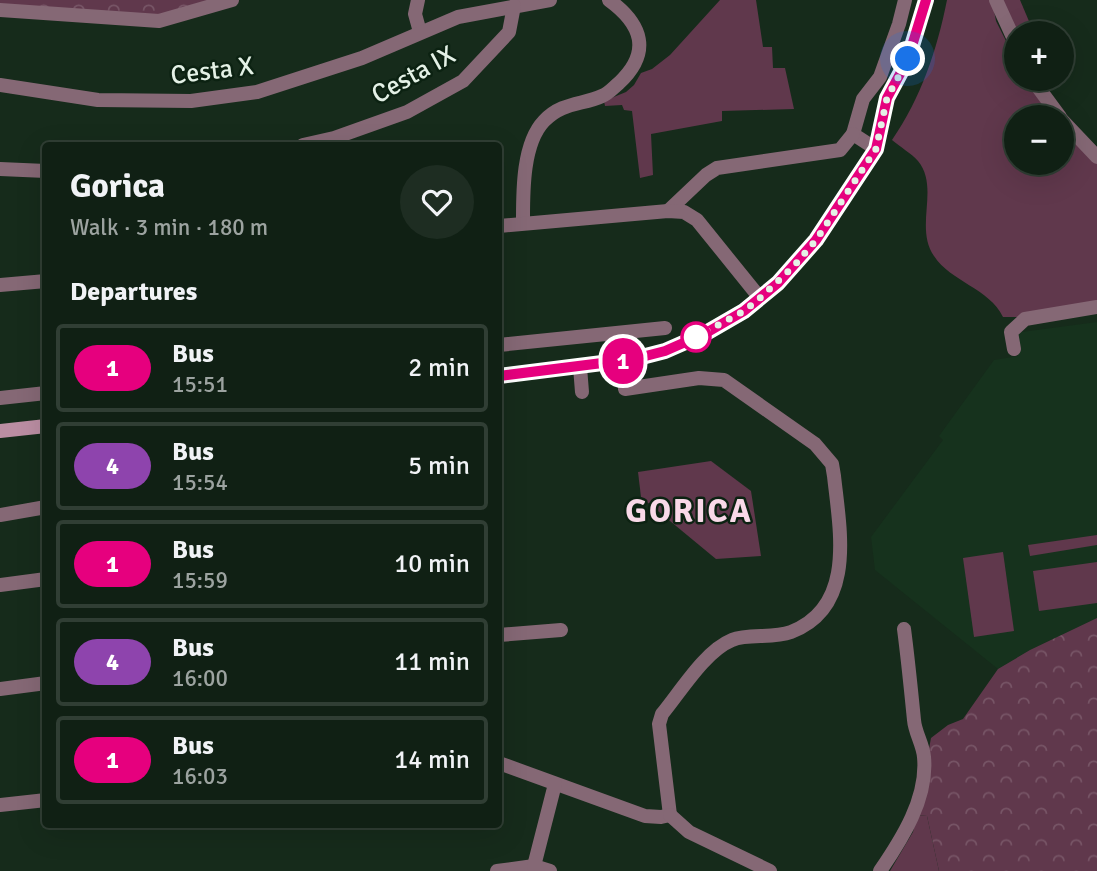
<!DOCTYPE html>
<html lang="en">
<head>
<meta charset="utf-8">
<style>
  body { margin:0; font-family:Signika,sans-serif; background:#1e2d22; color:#f1f3f6; height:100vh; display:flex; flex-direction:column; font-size:26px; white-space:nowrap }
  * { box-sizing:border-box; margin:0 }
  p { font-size:23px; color:#9ca3a0 }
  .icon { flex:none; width:38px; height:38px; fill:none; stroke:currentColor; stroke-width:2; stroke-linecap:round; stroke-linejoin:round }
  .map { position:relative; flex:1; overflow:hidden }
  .panel { position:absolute; left:42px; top:142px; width:460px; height:686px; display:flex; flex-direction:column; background:#102014; border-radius:7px; box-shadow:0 7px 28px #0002,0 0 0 2px #303e34 }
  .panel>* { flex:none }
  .badge { padding:0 14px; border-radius:23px; font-size:24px; line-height:46px }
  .controls { position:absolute; left:1004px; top:21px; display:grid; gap:14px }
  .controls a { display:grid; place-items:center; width:70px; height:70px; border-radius:50%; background:#102014; box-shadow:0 7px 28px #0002,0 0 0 2px #303e34; font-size:35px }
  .you { position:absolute; width:35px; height:35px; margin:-18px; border:5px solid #fff; border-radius:50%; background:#1a73e8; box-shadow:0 0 0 10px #1a73e833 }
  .map>.badge { position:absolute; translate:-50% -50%; box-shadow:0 0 0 4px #fff }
  h2 { padding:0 28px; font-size:26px; line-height:63px }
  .round { display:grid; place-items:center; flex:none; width:74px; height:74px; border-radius:37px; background:#1e2d22 }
  .summary { display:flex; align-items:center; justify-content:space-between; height:119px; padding:0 28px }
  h1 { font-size:33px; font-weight:700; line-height:52px }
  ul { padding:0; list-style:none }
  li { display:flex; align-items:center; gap:21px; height:88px; margin:0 14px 10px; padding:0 14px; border:4px solid #303e34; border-radius:7px }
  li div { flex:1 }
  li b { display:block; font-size:26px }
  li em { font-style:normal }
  li .badge { min-width:77px; font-weight:700; text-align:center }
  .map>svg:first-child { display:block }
  .built { fill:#16321d }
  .green { fill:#60384c }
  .forest { fill:url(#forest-crowns) }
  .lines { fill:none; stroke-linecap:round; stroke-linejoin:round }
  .street { stroke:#856875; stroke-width:14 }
  .secondary { stroke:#bb8ea3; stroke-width:14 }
  .line-casing { stroke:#fff; stroke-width:16 }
  .line { stroke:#e6007e; stroke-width:10 }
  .walk { stroke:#e4f1e6; stroke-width:7; stroke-dasharray:0 12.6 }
  .stop-dot { fill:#fff; stroke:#e6007e; stroke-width:3.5 }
  .labels { text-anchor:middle; stroke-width:5; stroke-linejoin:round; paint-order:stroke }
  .street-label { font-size:26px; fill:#e4f1e6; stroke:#0c2212 }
  .district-label { font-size:33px; font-weight:bold; letter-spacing:2px; fill:#f9d9e8; stroke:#0c2212 }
</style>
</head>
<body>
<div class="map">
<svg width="1097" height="871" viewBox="0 0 1097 871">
  <defs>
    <pattern id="forest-crowns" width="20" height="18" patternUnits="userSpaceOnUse" patternTransform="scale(1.75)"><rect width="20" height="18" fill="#60384c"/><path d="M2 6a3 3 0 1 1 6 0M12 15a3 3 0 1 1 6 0" fill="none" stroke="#756"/></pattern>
  </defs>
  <rect width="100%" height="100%" fill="#162b1b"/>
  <path class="built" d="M 1097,322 L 1097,618 L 1030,650 L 998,669 L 875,570 L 871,537 L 943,440 L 939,436 L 994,360 L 1018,356 L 1015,333 Z"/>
  <g class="green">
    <path d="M 720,0 L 756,0 L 763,47 L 772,47 L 773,68 L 785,68 L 794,109 L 722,111 L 722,121 L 651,134 L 653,175 L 640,178 L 632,111 L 624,110 L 622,105 L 605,106 L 604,101 L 626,92 L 634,85 L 641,73 L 652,69 L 670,55 Z"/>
    <path d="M 947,0 L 992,0 L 996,21 L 1017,63 L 1017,79 L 1028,79 L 1059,117 L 1017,117 L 1017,163 L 1062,163 L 1062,141 L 1071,133 L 1097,164 L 1097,304 L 1024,317 L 1003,317 C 989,288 951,282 934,256 C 914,227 940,188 918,161 C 911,153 900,147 892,140 C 921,98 937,50 947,0 Z"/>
    <path d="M 1003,0 L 1020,0 L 1034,33 L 1017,33 Z"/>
    <path d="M 711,461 L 751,491 L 761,556 L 716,559 L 641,497 L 638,472 Z"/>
    <path d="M 1097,535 L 1097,545 L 1030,556 L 1028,545 Z"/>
    <path d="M 1003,552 L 1014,631 L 974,637 L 963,558 Z"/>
    <path d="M 1097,562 L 1097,603 L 1039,611 L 1033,571 Z"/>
    <path d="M 917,815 L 927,816 L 939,871 L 890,871 L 913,832 Z"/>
  </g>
  <g class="forest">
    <path d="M 0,0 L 223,0 L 158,17 L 0,7 Z"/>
    <path d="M 1097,618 L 1097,871 L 939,871 L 927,816 L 917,815 L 931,738 L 948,725 L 963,719 L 998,669 L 1030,650 Z"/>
  </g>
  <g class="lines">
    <g class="street">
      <path d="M 418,0 L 415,14 L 420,32"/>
      <path d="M 996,0 L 1017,46"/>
      <path d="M 0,10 L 159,21 L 232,0"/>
      <path d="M 1032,79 L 1060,117"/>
      <path d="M 0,85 L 98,100 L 191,101 L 257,92 L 362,58 L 458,17 L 550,0"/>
      <path d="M 1062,120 L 1097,157"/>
      <path d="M 303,145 L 334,138 L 407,112 L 463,81 L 509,32 L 514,6"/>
      <path d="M 876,149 L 853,134 L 863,99 L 880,77 L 899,24 L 905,0"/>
      <path d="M 0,169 L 46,171"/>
      <path d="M 668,211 L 706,175 L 717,168 L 840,150 L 853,134"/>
      <path d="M 523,223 C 523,194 522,144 544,121 C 562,102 582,105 602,96 C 608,94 614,87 619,83 C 652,52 642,24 609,0"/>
      <path d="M 499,226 L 668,211 L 684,212 L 697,220 L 760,298"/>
      <path d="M 0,285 L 46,281"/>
      <path d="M 499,345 L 665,328"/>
      <path d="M 1014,349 L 1011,332 L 1025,319 L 1097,307"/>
      <path d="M 580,367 L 582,392"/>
      <path d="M 625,389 L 699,378 L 724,380 L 815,444 L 832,464 L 834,476 C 840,531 856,607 791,632 C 772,639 748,633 732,640 C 705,651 681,691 662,714 L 659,724 L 670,815"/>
      <path d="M 0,398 L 46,393"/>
      <path d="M 0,515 L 46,507"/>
      <path d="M 0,585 L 46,579"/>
      <path d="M 499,635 L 561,630"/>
      <path d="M 0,689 L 46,683"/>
      <path d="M 499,763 L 645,816 L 661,817 L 670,815"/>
      <path d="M 0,805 L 46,800"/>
      <path d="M 670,815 L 689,832 L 770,871"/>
      <path d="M 497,871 L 534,866"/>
      <path d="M 550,871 L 534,866 L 555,784"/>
      <path d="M 880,871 C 902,839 928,798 924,757 C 923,744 915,733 914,720 C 911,690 908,659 904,629"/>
    </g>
    <g class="secondary">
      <path d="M 499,376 L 634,359 L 665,351 L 706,333 L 743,311 L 778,283 L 816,240 L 876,149 L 887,98 L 908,59 L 926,0"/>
      <path d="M 0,431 L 46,426"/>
    </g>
  </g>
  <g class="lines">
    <g class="line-casing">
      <path id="line" d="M 499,376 L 634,359 L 665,351 L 706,333 L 744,311 L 778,283 L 816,240 L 876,149 L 887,98 L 908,59 L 926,0"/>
    </g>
    <use href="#line" class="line"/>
    <path class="walk" d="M 696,337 L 744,311 L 760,298 L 794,266 L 816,240 L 876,149 L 887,98 L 908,59"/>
  </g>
  <circle class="stop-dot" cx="696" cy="337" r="14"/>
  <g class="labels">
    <g class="street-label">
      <text transform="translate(212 70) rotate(-7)" y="9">Cesta X</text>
      <text transform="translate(413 74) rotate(-29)" y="9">Cesta IX</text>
    </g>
    <g class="district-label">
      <text x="689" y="522">GORICA</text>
    </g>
  </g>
</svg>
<div class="controls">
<a>+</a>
<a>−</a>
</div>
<div class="you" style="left:908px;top:59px"></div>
<b class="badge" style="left:623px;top:361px;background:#e6007e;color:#fff">1</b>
<section class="panel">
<div class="summary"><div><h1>Gorica</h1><p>Walk · 3 min · 180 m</p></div><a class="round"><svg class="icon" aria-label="heart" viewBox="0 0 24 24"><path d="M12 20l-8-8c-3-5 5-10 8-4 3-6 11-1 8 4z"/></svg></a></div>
<h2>Departures</h2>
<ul>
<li><span class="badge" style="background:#e6007e;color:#fff">1</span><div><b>Bus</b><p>15:51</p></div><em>2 min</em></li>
<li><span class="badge" style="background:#8e44ad;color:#fff">4</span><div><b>Bus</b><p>15:54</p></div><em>5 min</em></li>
<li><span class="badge" style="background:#e6007e;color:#fff">1</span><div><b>Bus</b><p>15:59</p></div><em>10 min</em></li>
<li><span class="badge" style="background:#8e44ad;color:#fff">4</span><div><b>Bus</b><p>16:00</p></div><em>11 min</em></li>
<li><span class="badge" style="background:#e6007e;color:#fff">1</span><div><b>Bus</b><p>16:03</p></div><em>14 min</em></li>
</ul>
</section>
</div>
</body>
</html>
